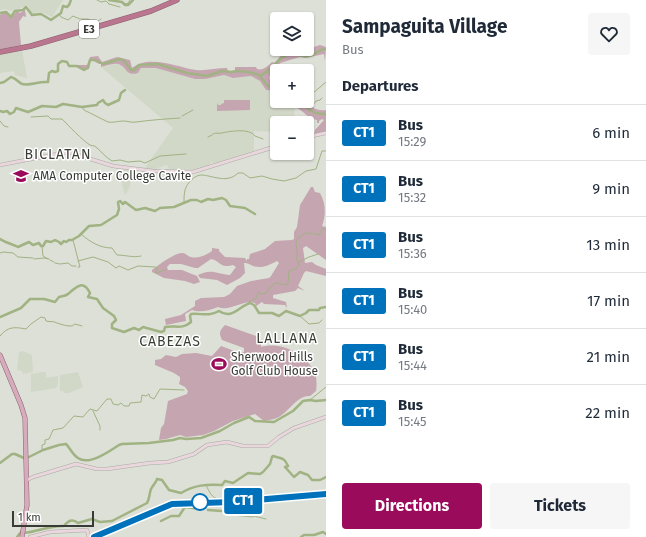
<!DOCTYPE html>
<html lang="en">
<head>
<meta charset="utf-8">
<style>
  body { margin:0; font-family:"Fira Sans",sans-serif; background:#f6f6f7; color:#1f2937; height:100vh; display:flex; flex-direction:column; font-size:15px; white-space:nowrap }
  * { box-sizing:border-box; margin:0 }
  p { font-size:13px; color:#747a83 }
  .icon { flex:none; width:22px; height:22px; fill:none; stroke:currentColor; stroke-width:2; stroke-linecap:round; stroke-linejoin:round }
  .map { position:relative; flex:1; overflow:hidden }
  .panel { display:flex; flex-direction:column; background:#fff; width:320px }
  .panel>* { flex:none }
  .badge { padding:0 8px; border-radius:3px; font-size:14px; line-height:26px }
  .tools { position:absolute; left:270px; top:12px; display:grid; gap:8px }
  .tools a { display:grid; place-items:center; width:44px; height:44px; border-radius:4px; background:#fff; box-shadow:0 1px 3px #0004; font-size:20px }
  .scale { position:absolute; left:12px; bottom:10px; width:82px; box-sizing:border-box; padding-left:4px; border:2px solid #383a35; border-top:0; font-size:11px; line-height:14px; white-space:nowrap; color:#383a35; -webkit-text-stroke:3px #fff; paint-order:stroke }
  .map>.badge { position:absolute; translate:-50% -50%; box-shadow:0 0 0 2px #fff }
  h2 { padding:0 16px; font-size:15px; line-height:36px }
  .round { display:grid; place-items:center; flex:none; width:42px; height:42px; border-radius:4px; background:#f6f6f7 }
  .summary { display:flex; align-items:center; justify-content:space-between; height:68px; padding:0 16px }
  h1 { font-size:19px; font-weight:700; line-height:30px }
  .action { display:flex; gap:8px; margin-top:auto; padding:8px 16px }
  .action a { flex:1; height:46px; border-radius:4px; background:#9b0b5b; color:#fff; font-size:16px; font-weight:700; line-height:46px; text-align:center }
  .action a+a { background:#f6f6f7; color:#1f2937 }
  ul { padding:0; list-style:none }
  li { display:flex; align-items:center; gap:12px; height:56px; padding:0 16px; border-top:1px solid #e0e1e3 }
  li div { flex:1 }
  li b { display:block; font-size:15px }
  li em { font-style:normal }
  li .badge { min-width:44px; font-weight:700; text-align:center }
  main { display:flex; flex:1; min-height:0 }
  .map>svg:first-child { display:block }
  .built { fill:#d1d8c7 }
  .green { fill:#c5a5b0 }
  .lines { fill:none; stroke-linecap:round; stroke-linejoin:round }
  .stream { stroke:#a1b283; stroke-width:1 }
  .river { stroke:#a1b283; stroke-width:2.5 }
  .secondary-casing { stroke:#a8aca2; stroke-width:4 }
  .primary-casing { stroke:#8c6070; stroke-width:5 }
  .motorway-casing { stroke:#8c6070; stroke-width:5.5 }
  .secondary { stroke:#ead6dd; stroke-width:3 }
  .primary { stroke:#d6acbc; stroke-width:4 }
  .motorway { stroke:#ba758f; stroke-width:4.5 }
  .line-casing { stroke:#fff; stroke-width:9 }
  .line { stroke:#0072bc; stroke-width:6 }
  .stop-dot { fill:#fff; stroke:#0072bc; stroke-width:2 }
  .labels { text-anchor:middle; stroke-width:3; stroke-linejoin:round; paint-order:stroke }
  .shield { fill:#fff; stroke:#747572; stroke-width:1 }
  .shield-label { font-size:11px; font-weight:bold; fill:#383a35 }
  .poi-label { font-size:12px; fill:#383a35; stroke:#fff; text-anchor:start }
  .quarter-label { font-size:14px; letter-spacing:1px; fill:#3a3d35; stroke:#fff }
</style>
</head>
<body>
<main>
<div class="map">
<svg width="326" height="537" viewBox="0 0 326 537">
  <rect width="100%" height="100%" fill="#dce0d6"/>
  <g class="built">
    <path d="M 0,0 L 63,0 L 52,17 L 42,12 L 31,14 L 28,5 L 12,11 L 5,9 L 0,10 Z"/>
    <path d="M 22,50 L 27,78 L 15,75 L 14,71 L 0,73 L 0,55 Z"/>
    <path d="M 117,64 L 123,66 L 129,73 L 141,68 L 156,68 L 195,79 L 205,79 L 224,75 L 233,78 L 251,76 L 260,81 L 266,90 L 277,91 L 277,101 L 294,101 L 295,104 L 294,123 L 277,123 L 277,132 L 254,131 L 254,152 L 215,164 L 211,162 L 209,166 L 193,170 L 169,169 L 168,166 L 165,165 L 161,167 L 157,168 L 157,170 L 144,169 L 173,128 L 101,67 Z"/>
    <path d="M 124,168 L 134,169 L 129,189 L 125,195 L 122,185 Z"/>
    <path d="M 23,351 L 32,355 L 33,372 L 23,374 L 22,371 L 17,370 L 19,352 Z"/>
    <path d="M 43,372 L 46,372 L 46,378 L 58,376 L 58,384 L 56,388 L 31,392 L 31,374 Z"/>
    <path d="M 78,372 L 83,387 L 69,393 L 64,393 L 63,391 L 60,391 L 60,375 Z"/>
  </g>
  <g class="green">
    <path d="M 25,10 L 26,17 L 23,16 L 19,22 L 21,45 L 0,50 L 0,15 L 4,12 L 12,17 L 17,11 L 20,13 Z"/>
    <path d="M 320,45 L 326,47 L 325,61 L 324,54 L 305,58 L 300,57 L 280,63 L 276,68 L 277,75 L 273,74 L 269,77 L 270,80 L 273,78 L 277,80 L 277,91 L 266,90 L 260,81 L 251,76 L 233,78 L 224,75 L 205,79 L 195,79 L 156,68 L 141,68 L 138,73 C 125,77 127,66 118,64 C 113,63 106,66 101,67 L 101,64 L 99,64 L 92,60 L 90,61 L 88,67 L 85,70 L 82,70 L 73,65 L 87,65 L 90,57 L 98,56 L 102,62 L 117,57 L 130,60 L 132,68 C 149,54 177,67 196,70 C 206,71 216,68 227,68 L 228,71 L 235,72 L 235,67 L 256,67 L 257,69 C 263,71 268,66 272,62 L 275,63 L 283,52 L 302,51 Z"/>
    <path d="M 224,100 L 250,100 L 250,110 L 217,111 L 217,103 L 218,105 L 221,105 L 221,104 L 224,103 Z"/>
    <path d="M 294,101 L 306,101 C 314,108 315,111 326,110 L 326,134 L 314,137 L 315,130 L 324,120 L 322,119 L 319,121 L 319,123 L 317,123 L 317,120 C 309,119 303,111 296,107 Z"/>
    <path d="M 311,187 L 313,187 L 315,192 L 320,193 C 326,204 326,215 322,226 L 326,227 L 326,260 L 306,246 L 303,248 L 305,263 L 312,262 L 316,265 L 326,269 L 326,276 L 306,271 L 304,273 L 298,286 L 305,291 L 298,288 L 295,291 L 273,295 L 273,298 L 286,302 L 287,308 L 285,305 L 264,304 L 262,302 L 256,306 L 255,303 C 243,299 230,312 218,307 C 211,310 200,313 192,310 L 185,314 L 186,321 L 166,325 L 165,319 L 181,315 L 195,306 L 195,301 L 201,298 L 224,297 L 230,294 L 237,286 L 251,281 L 269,278 L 271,276 L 279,263 L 277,261 C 269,265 262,269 253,266 C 249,264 248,263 244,263 L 245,273 L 240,278 L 227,285 L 217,280 L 200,278 L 198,275 C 212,268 217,274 230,275 L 236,267 L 233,265 C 220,269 221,261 211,259 L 198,268 L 195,268 L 181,264 L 170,264 L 167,267 L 168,270 L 182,270 L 197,276 L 200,282 L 194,284 L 185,281 L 164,278 L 152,272 L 152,270 C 158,265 175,253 182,253 C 186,253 187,256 191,257 C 198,259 206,255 212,251 L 212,248 L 219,249 L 219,251 L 225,257 L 245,258 L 247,261 L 247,259 L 249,259 L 250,254 L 265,249 L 275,241 L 292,240 L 294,239 L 294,232 L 297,227 L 300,205 Z"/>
    <path d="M 225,325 L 259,337 L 261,340 L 261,347 C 280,341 303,353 313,369 C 317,374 317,385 316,391 L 310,396 C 296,395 288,415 274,419 C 271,420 267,420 264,421 L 255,414 L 233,421 L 214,431 L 203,435 L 186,437 L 180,435 L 166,439 L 159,440 L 161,428 L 164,424 L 168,401 L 187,394 L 188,391 L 185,387 L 179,384 L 180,380 L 180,377 L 174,373 L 155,365 L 155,360 L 161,359 L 166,355 L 176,357 L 182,354 L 196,353 L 212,356 L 221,346 L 237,352 L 244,352 L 244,348 L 222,340 C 219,333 219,331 225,325 Z"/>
  </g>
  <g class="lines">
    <g class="stream">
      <path d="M 97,0 L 101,2 L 106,1 L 109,4"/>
      <path d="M 124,3 L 127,4 L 130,0"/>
      <path d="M 109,4 L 120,7"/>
      <path d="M 59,14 L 61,17 L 68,20 L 73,16 L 80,19 L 88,19 L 93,22 L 97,22 L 101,19"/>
      <path d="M 266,73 L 277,74"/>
      <path d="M 307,94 L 312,94 L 326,82"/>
      <path d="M 82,107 L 84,110 L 108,122 C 113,123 118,121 124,121 C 128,121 132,123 136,122 C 151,120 165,119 180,118"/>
      <path d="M 308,108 L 313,105 L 316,101 L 320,100 L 322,98"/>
      <path d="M 182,116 L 193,110"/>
      <path d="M 31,117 L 48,116 L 51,119 L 62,119 C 69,126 82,140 90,145 C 91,146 94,145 96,147 C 101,151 105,157 112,161 L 120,160 L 128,162 L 140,161 L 145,163 L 160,156 L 186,154"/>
      <path d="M 0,121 L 4,126 L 8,127"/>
      <path d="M 213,134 C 217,132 219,134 222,133 C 230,131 250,128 255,136 L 263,139"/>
      <path d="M 208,137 L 212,135"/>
      <path d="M 184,202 C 184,198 184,194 185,190 C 187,183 195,174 203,175 C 216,177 228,183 238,173 L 243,173 L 250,178 L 262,176 L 272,179 L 284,181 L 296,178 L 306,171 L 316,169 L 322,151 L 326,151"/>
      <path d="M 81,234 C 90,242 100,248 112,248 L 117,255 C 125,255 134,258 141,256"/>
      <path d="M 73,240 L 80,267 L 78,267"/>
      <path d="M 42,246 L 43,256 L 48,259"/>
      <path d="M 0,253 L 3,252 L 13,253 L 18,257 L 33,258"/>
      <path d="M 34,259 L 44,258 L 49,259"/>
      <path d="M 50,260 L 54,262"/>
      <path d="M 78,261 L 93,257 L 108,262 L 116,268 L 119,266 L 128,270 L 138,266 L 155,267"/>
      <path d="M 299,262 L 309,257 L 318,254"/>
      <path d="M 55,263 L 60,264 L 68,263 L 72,266 L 76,266"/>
      <path d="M 156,267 L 157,268 L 156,271 L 156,273 L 165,270"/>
      <path d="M 249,303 L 250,301 L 256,298 L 258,292 L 261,294 L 266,293 L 269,288 L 276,283 L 287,285 L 288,283 L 289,271 L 296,269 L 299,265 L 296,258 C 299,253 296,248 296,243 C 296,239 297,240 300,237 C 306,231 311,233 319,235 L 322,229 L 326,229"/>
      <path d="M 300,316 L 309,324 L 319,323 L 322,320"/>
      <path d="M 0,336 C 8,326 15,327 26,329 L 31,324 L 41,317 L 45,318 L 46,321 C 50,322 54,321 57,323 C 63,325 66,326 72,326 L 75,324 L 82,326"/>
      <path d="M 310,400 L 326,387"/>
      <path d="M 93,411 L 100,426 L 100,430"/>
      <path d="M 42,451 L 42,445 L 45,444 L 45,440 L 49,439 L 53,430 L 63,428 L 74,416 L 83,417 L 90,409 L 97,411 L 107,399 L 111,399 L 113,404 L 118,405 L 121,403 L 124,406 L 129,406 L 130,403 L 141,402 L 142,395 L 146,396 L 149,394 L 150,397 L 154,399 L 160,389 L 184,390"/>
      <path d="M 206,485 C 210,493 211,497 220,500 L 224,498"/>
      <path d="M 222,511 C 232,517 241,515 252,517 L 254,516 L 266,519"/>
      <path d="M 223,511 L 243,515 L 249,511 L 257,512"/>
    </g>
    <g class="river">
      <path d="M 109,0 L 122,2 L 125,5 L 128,5 L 133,0"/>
      <path d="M 0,13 L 6,12 L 11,17 L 15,11 L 23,10 L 26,7 L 32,15 L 41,14 L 51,20 L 61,13 L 63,6 L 67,7 L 69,5 L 71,0"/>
      <path d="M 260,76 C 270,71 278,58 287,55 C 295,53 302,57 309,56 C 316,55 318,49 326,49"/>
      <path d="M 0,83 L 4,82 L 11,77 C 16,78 18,82 22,84 C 31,86 38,81 48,82 L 49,73 L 52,71 L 55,72 L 58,71 L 58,64 L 62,61 L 67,62 L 69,66 L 77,66 L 84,70 L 88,68 L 90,60 L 95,60 L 103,64 L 120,59 C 127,60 127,68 133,71 L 139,65 L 158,64 L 187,73 L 207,76 L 222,71 L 231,72 L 237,71 L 249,72 L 259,75 L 268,86 L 277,86"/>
      <path d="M 301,101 C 309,111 313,114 326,114"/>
      <path d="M 0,111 L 3,112 L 7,111 L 10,114 L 14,112 L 16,108 L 28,112 L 42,106 L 56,107 L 63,104 L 82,107 L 97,105 L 98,103 L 103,100 L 105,103 L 108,105 L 119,100 L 121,93 L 125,90"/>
      <path d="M 0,239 C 6,243 12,244 18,247 L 29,242 L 33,245 L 39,243 L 41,246 L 43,246 L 46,241 L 51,242 L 55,240 L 59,242 L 61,244 L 64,241 L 66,242 L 69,240 L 72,240 L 79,236 L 89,226 L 101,225 L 117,215 L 119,209 L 118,202 L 120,201 L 123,204 L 125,202 L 136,210 L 145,208 L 155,211 L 160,208 L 174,207 L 191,200 L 197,200 L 201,202 L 208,199 L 213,200 L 222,198 L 226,200 L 230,206 L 245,208 L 255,214"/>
      <path d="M 0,317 L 21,308 L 30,299 L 44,299 L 55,302 L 59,297 C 62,296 66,296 68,294 C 76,287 83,279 90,293 L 88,297 L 97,299 L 103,308 L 114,316 L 116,320 L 112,324 L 112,328 L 124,332 L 134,328 L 139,330 L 143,327 L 161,332 L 164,331 L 165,327 C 175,325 182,330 191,322 L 190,316 L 191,314 C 202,313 208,317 219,311 C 232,320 238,307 250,303 L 254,305 L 259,313 L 272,313 L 279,316 L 286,311 L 300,316 L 306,313 L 309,310 L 319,310 L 320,308 L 326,307"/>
      <path d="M 0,463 L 12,454 L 15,454 L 24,458 L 29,457 L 43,450 L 59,445 L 66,444 C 70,448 73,455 78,458 C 89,466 110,451 119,445 L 122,444 L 149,443 L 173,440 L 180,438 L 186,439 L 201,438 L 220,431 L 234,423 L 249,417 L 255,421 L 274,422 L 293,411 L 303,401 L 310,400 L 316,401 L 326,400"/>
      <path d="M 208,510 L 222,511"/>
      <path d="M 161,521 L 171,516 L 179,516 L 185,507 L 201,509"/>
      <path d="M 24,533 C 37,532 51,525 64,526 C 68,521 72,518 78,523 L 92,519 L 100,522 L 112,521 L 147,503 C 150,498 149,494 151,489 C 153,485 156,483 157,479 L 162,480 L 169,490 L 181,493 C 194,485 207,484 222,485 L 225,481 L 233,483 L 248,473 L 260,474 L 263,472 L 270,464 L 272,457 L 273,456 C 282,459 284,457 288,466 L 285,467 L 294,477 L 300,472 L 308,475 L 312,480 L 320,480 L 326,477"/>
      <path d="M 17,537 L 21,532"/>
      <path d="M 301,537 L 304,535 L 314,535 L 323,532 L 326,534"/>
    </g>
    <g class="secondary-casing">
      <g id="secondary">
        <path d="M 307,137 L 326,133"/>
        <path d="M 0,165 L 68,152 L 113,166 L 153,171 L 193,172 L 277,146"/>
        <path d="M 27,480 L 33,477 L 76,464 L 97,469 L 107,469 L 150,463 L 168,462 L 194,454 L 207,445 L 227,442 L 243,446 L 268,446 L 279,437 L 294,428 L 326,417"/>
        <path d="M 30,537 L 50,532 L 87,530 L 89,537"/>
      </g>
    </g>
    <g class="primary-casing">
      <g id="primary">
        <path d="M 0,355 L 21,405 L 25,418 L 27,505 L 22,537"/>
        <path d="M 94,537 L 172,504 L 232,502 L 326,494"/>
      </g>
    </g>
    <g class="motorway-casing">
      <path id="motorway" d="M 0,52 L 31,46 L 151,11 L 177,0"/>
    </g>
    <use href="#secondary" class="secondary"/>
    <use href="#primary" class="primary"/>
    <use href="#motorway" class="motorway"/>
  </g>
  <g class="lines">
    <g class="line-casing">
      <path id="line" d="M 94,537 L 172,504 L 232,502 L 326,494"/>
    </g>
    <use href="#line" class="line"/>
  </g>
  <defs>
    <g id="university-bare" transform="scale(1.2)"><path d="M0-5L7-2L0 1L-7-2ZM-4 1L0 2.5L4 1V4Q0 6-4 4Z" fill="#9b0b5b" stroke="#fff" stroke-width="2.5" paint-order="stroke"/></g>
    <g id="stadium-bare" transform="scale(1.2)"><path d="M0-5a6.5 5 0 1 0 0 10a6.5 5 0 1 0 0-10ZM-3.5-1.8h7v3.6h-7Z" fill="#9b0b5b" stroke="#fff" stroke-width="2.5" paint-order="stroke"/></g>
  </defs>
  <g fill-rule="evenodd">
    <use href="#university-bare" x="21" y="176"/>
    <use href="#stadium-bare" x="219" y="364"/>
  </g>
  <circle class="stop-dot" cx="200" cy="502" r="8"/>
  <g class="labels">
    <rect class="shield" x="79" y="20" width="20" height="18" rx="3"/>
    <g class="shield-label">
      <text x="89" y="33">E3</text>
    </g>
    <g class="poi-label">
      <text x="33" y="180">AMA Computer College Cavite</text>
      <text x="231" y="361">Sherwood Hills<tspan x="231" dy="14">Golf Club House</tspan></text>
    </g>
    <g class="quarter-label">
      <text x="58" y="159">BICLATAN</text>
      <text x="287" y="343">LALLANA</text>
      <text x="170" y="346">CABEZAS</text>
    </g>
  </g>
</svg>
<div class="tools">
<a><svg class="icon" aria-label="layers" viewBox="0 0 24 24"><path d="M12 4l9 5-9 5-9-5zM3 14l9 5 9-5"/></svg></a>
<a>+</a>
<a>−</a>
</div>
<div class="scale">1 km</div>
<b class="badge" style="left:243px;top:501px;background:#0072bc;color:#fff">CT1</b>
</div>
<section class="panel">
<div class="summary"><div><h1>Sampaguita Village</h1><p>Bus</p></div><a class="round"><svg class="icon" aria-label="heart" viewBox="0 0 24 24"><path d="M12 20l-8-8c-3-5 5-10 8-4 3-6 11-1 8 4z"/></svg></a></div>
<h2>Departures</h2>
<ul>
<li><span class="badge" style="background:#0072bc;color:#fff">CT1</span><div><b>Bus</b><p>15:29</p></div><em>6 min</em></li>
<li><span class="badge" style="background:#0072bc;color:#fff">CT1</span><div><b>Bus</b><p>15:32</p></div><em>9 min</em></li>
<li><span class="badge" style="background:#0072bc;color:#fff">CT1</span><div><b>Bus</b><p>15:36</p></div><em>13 min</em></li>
<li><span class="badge" style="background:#0072bc;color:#fff">CT1</span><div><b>Bus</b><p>15:40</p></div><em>17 min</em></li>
<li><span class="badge" style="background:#0072bc;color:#fff">CT1</span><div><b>Bus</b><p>15:44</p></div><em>21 min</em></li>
<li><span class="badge" style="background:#0072bc;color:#fff">CT1</span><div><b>Bus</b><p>15:45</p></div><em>22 min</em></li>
</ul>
<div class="action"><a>Directions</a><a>Tickets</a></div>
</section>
</main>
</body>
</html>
